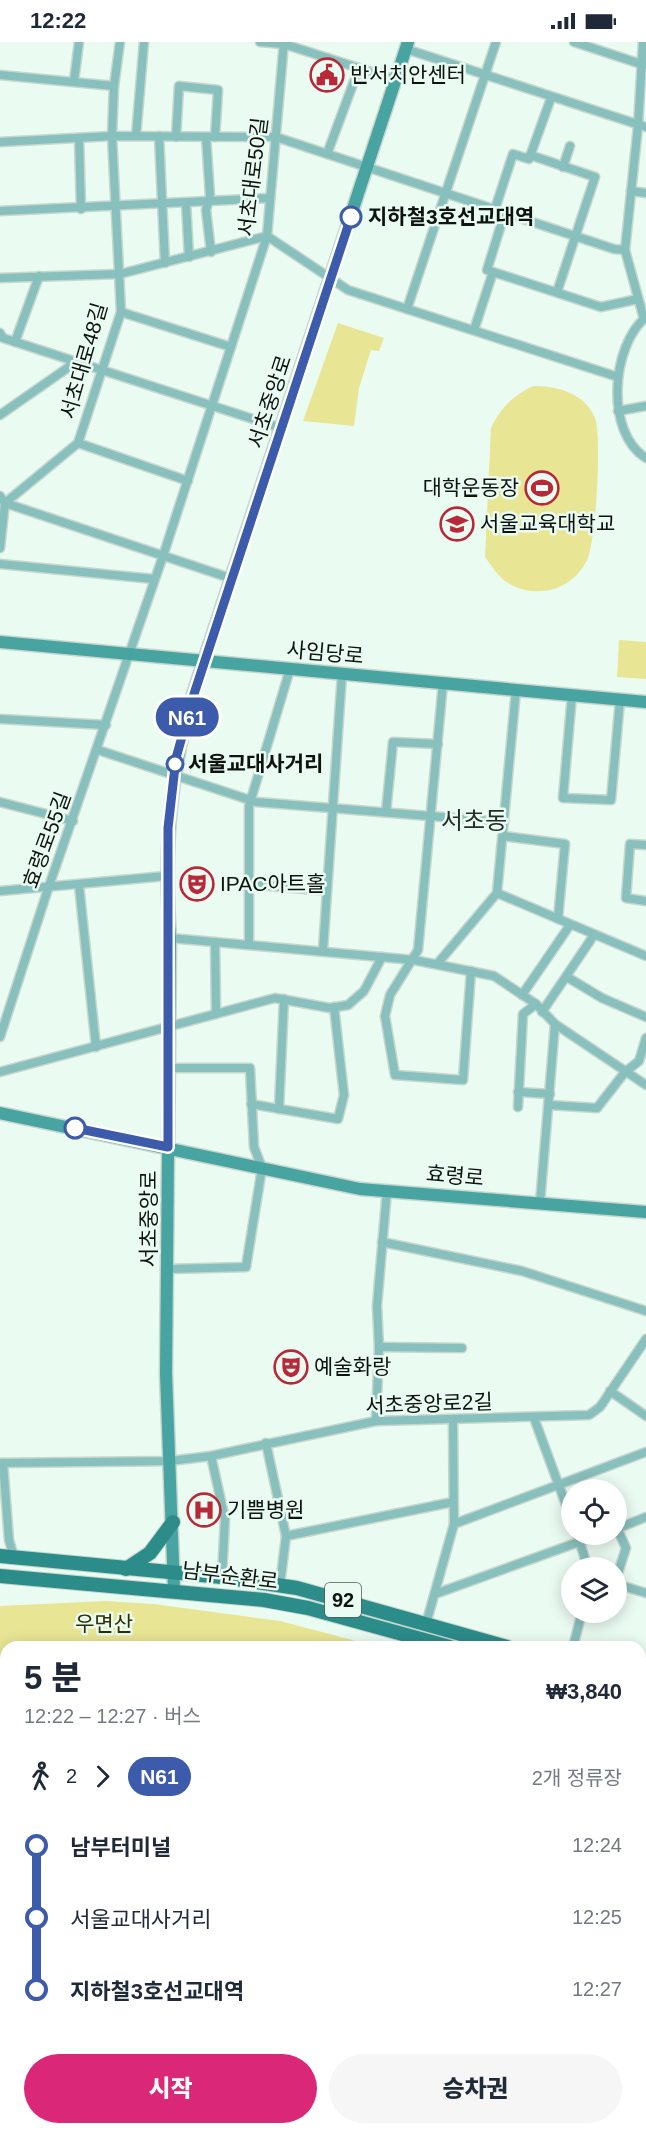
<!DOCTYPE html>
<html lang="ko">
<head>
<meta charset="utf-8">
<style>
  body { margin:0; font-family:Arial,"Noto Sans KR",sans-serif; background:#f6f6f7; color:#1f2937; height:100vh; display:flex; flex-direction:column; font-size:22px; white-space:nowrap }
  * { box-sizing:border-box; margin:0 }
  p { font-size:20px; color:#747a83 }
  .icon { flex:none; width:33px; height:33px; fill:none; stroke:currentColor; stroke-width:2; stroke-linecap:round; stroke-linejoin:round }
  .map { position:relative; flex:1; overflow:hidden }
  .panel { position:absolute; left:0px; top:1599px; width:646px; height:494px; display:flex; flex-direction:column; background:#fff; border-radius:18px 18px 0 0; box-shadow:0 3px 15px #0003 }
  .panel>* { flex:none }
  .badge { padding:0 12px; border-radius:20px; font-size:21px; line-height:39px }
  .fabs { position:absolute; left:561px; top:1437px; display:grid; gap:12px }
  .fabs a { display:grid; place-items:center; width:66px; height:66px; border-radius:50%; background:#fff; box-shadow:0 3px 15px #0003; font-size:30px }
  .map>.badge { position:absolute; translate:-50% -50%; box-shadow:0 0 0 3px #fff }
  .legs { display:flex; align-items:center; gap:9px; height:66px; padding:0 24px; font-size:20px }
  .legs p { margin-inline-start:auto }
  .summary { display:flex; align-items:center; justify-content:space-between; height:102px; padding:0 24px }
  h1 { font-size:33px; font-weight:800; line-height:45px }
  .button { display:flex; gap:12px; margin-top:auto; padding:12px 24px }
  .button a { flex:1; height:69px; border-radius:36px; background:#db2777; color:#fff; font-size:24px; font-weight:800; line-height:69px; text-align:center }
  .button a+a { background:#f6f6f7; color:#1f2937 }
  ul { padding:0 24px; list-style:none }
  li { display:flex; align-items:center; gap:21px; height:72px; font-size:22px }
  li i { display:grid; place-items:center; width:9px; height:100%; margin:0 8px; background:currentColor }
  li i::after { content:''; width:15px; height:15px; margin:-8px; border:4px solid; border-radius:50%; background:#fff }
  li p { margin-inline-start:auto }
  li:first-child i { background:linear-gradient(#0000 50%,currentColor 0) }
  li:last-child i { background:linear-gradient(currentColor 50%,#0000 0) }
  .status { display:flex; justify-content:space-between; align-items:center; height:42px; padding:0 30px; background:#fff; direction:ltr }
  .status svg { height:16px; fill:currentColor }
  .map>svg:first-child { display:block }
  .green { fill:#e8e594 }
  .lines { fill:none; stroke-linecap:round; stroke-linejoin:round }
  .street-casing { stroke:#c7d6ce; stroke-width:11 }
  .secondary-casing { stroke:#c7d6ce; stroke-width:15 }
  .primary-casing { stroke:#c7d6ce; stroke-width:16 }
  .street { stroke:#88c0bd; stroke-width:8 }
  .secondary { stroke:#47a4a1; stroke-width:12 }
  .primary { stroke:#2b8c8a; stroke-width:14 }
  .line-1-casing { stroke:#fff; stroke-width:14 }
  .line-1 { stroke:#3d5bab; stroke-width:9 }
  .stop-1-dot { fill:#fff; stroke:#3d5bab; stroke-width:3 }
  .labels { text-anchor:middle; stroke-width:5; stroke-linejoin:round; paint-order:stroke }
  .shield { fill:#eafbf2; stroke:#4f5954; stroke-width:1.5 }
  .shield-label { font-size:20px; font-weight:bold; fill:#0d1310 }
  .poi-label { font-size:21px; fill:#0d1310; stroke:#eafbf2; text-anchor:start }
  .street-label { font-size:21px; fill:#0d1310; stroke:#eafbf2 }
  .stop-label { font-size:21px; font-weight:bold; fill:#0d1310; stroke:#eafbf2; text-anchor:start }
  .park-label { font-size:21px; fill:#302e00; stroke:#eafbf2 }
  .quarter-label { font-size:24px; fill:#222f29; stroke:#eafbf2 }
</style>
</head>
<body>
<div class="status"><b>12:22</b><svg viewBox="0 0 49 12"><path d="M0 12V9h3v3zM5 12V6h3v6zM10 12V3h3v9zM15 12V0h3v12zM26 1h20v11H26zM47 4h2v5h-2z"/></svg></div>
<div class="map">
<svg width="646" height="2092" viewBox="0 0 646 2092">
  <rect width="100%" height="100%" fill="#eafbf2"/>
  <g class="green">
    <path d="M 338,281 L 384,296 L 379,309 L 371,308 L 359,346 L 354,384 L 303,379 Z"/>
    <path d="M 533,344 C 557,344 585,351 595,376 C 602,394 596,501 587,518 C 572,549 534,559 505,539 C 497,533 491,523 485,515 L 491,386 C 501,365 513,354 533,344 Z"/>
    <path d="M 619,598 L 646,600 L 646,637 L 617,635 Z"/>
    <path d="M 106,1559 L 153,1562 L 280,1579 L 379,1605 L 6,1605 L 6,1764 L 0,1763 L 0,1564 Z"/>
    <path d="M 641,1678 L 646,1681 L 646,1853 L 641,1853 Z"/>
    <path d="M 0,1991 L 6,1991 L 6,2086 L 88,2087 L 87,2092 L 0,2092 Z"/>
    <path d="M 170,2086 L 342,2086 L 347,2092 L 167,2092 Z"/>
    <path d="M 434,2087 L 519,2087 L 522,2092 L 405,2092 L 424,2091 Z"/>
  </g>
  <g class="lines">
    <g class="street-casing">
      <g id="street">
        <path d="M 260,0 L 284,2 L 396,38"/>
        <path d="M 574,0 L 644,23"/>
        <path d="M 643,0 L 638,84 L 625,208 L 644,277"/>
        <path d="M 406,7 L 646,85"/>
        <path d="M 0,33 L 114,44"/>
        <path d="M 74,39 L 79,0"/>
        <path d="M 136,94 L 144,0"/>
        <path d="M 159,94 L 165,221"/>
        <path d="M 176,95 L 179,44 L 218,48 L 215,95"/>
        <path d="M 206,95 L 210,154 L 206,168 L 211,210"/>
        <path d="M 79,96 L 81,167"/>
        <path d="M 0,100 L 112,94 L 276,95 L 614,207 L 625,208"/>
        <path d="M 327,112 L 359,26"/>
        <path d="M 530,113 L 595,135 L 557,250"/>
        <path d="M 563,125 L 570,104"/>
        <path d="M 631,149 L 646,151"/>
        <path d="M 186,161 L 189,215"/>
        <path d="M 495,167 L 513,112 L 529,117 L 551,56"/>
        <path d="M 0,169 L 270,156"/>
        <path d="M 505,170 L 487,228 L 601,265 L 638,257"/>
        <path d="M 0,236 L 120,232 L 267,194 L 348,248 L 618,335"/>
        <path d="M 407,267 L 496,0"/>
        <path d="M 121,270 L 231,305"/>
        <path d="M 646,275 C 611,304 605,391 646,416"/>
        <path d="M 474,288 L 493,230"/>
        <path d="M 0,291 L 3,296 L 281,386"/>
        <path d="M 15,300 L 39,234"/>
        <path d="M 618,369 L 646,364"/>
        <path d="M 0,373 L 76,320"/>
        <path d="M 78,401 L 188,439"/>
        <path d="M 0,454 L 5,461 L 233,537"/>
        <path d="M 0,506 L 5,461 L 78,401 L 121,270 L 112,94 L 114,44 L 120,0"/>
        <path d="M 0,522 L 154,537"/>
        <path d="M 443,641 L 418,908 L 390,953 L 385,974 L 395,1033 L 463,1038 L 471,929"/>
        <path d="M 572,653 L 563,756 L 611,758 L 620,658"/>
        <path d="M 0,677 L 106,683"/>
        <path d="M 98,708 L 256,760 L 504,780"/>
        <path d="M 0,760 L 73,779"/>
        <path d="M 386,770 L 393,700 L 438,702"/>
        <path d="M 503,794 L 565,802 L 558,877"/>
        <path d="M 646,803 L 630,802 L 626,856 L 646,859"/>
        <path d="M 249,842 L 327,849"/>
        <path d="M 79,843 L 96,1005"/>
        <path d="M 0,849 L 166,834"/>
        <path d="M 497,851 L 516,648"/>
        <path d="M 497,851 L 646,914"/>
        <path d="M 170,896 L 414,918 L 494,934 L 536,962 L 555,982 L 646,1043"/>
        <path d="M 215,900 L 216,972"/>
        <path d="M 249,902 L 249,764 L 290,627"/>
        <path d="M 323,908 L 342,632"/>
        <path d="M 438,921 L 497,851"/>
        <path d="M 567,935 L 602,956 L 646,975"/>
        <path d="M 522,953 L 570,883"/>
        <path d="M 542,970 L 594,893"/>
        <path d="M 0,995 L 49,844 L 163,514 L 267,194 L 284,0"/>
        <path d="M 167,1026 L 250,1026 L 254,1105 L 262,1126 L 246,1225 L 169,1227"/>
        <path d="M 0,1030 L 275,956 L 330,966 L 348,963 L 364,949 L 382,915"/>
        <path d="M 518,1050 L 550,1052"/>
        <path d="M 251,1062 L 338,1077 L 344,1053 L 334,965"/>
        <path d="M 549,1063 L 597,1066 L 625,1030 L 639,1019 L 646,996"/>
        <path d="M 518,1065 L 523,972 L 536,962"/>
        <path d="M 279,1067 L 284,957"/>
        <path d="M 540,1161 L 555,982"/>
        <path d="M 382,1200 L 522,1229 L 646,1269"/>
        <path d="M 379,1305 L 462,1306"/>
        <path d="M 610,1349 L 646,1374"/>
        <path d="M 534,1376 L 572,1479"/>
        <path d="M 376,1379 L 379,1305 L 377,1264 L 387,1148"/>
        <path d="M 266,1401 L 286,1494 L 280,1543"/>
        <path d="M 211,1414 L 225,1477 L 222,1535"/>
        <path d="M 0,1421 L 170,1419 L 211,1414 L 376,1379 L 589,1373 L 600,1365 L 646,1297"/>
        <path d="M 3,1421 L 9,1498 L 14,1515"/>
        <path d="M 454,1482 L 646,1410"/>
        <path d="M 616,1487 L 646,1475"/>
        <path d="M 577,1492 L 588,1526"/>
        <path d="M 286,1494 L 453,1460"/>
        <path d="M 616,1537 L 626,1506 L 617,1486"/>
        <path d="M 616,1542 L 646,1551"/>
        <path d="M 435,1552 L 601,1492"/>
        <path d="M 426,1582 L 454,1482 L 453,1378"/>
        <path d="M 573,1605 L 582,1570"/>
      </g>
    </g>
    <g class="secondary-casing">
      <g id="secondary">
        <path d="M 0,600 L 646,660"/>
        <path d="M 0,1071 L 360,1147 L 646,1170"/>
        <path d="M 174,1548 L 166,1331 L 170,896 C 164,809 169,735 193,652 L 408,0"/>
      </g>
    </g>
    <g class="primary-casing">
      <g id="primary">
        <path d="M 0,1514 L 222,1535 L 297,1546 L 507,1605"/>
        <path d="M 126,1527 L 150,1511 L 173,1480"/>
        <path d="M 0,1534 L 264,1558 L 308,1566 L 450,1605"/>
        <path d="M 640,1643 L 646,1644"/>
        <path d="M 640,1661 L 646,1663"/>
      </g>
    </g>
    <use href="#street" class="street"/>
    <use href="#secondary" class="secondary"/>
    <use href="#primary" class="primary"/>
  </g>
  <g class="lines">
    <g class="line-1-casing">
      <path id="line-1" d="M 75,1086 L 168,1105 L 168,786 L 176,716 L 194,652 L 351,175"/>
    </g>
    <use href="#line-1" class="line-1"/>
  </g>
  <defs>
    <g id="civic-ring" transform="scale(1.725)"><circle r="9.5" fill="#eafbf2" stroke="#b92839" stroke-width="1.5"/><path d="M-.6-6.5H3V-4.5H.6V-3L4-1V1h2V6H-6V1h2V-1L-.6-3ZM-1.2 2.5V6h2.4V2.5Z" fill="#b92839"/></g>
    <g id="stadium-ring" transform="scale(1.725)"><circle r="9.5" fill="#eafbf2" stroke="#b92839" stroke-width="1.5"/><path d="M0-5a6.5 5 0 1 0 0 10a6.5 5 0 1 0 0-10ZM-3.5-1.8h7v3.6h-7Z" fill="#b92839"/></g>
    <g id="university-ring" transform="scale(1.725)"><circle r="9.5" fill="#eafbf2" stroke="#b92839" stroke-width="1.5"/><path d="M0-5L7-2L0 1L-7-2ZM-4 1L0 2.5L4 1V4Q0 6-4 4Z" fill="#b92839"/></g>
    <g id="theatre-ring" transform="scale(1.725)"><circle r="9.5" fill="#eafbf2" stroke="#b92839" stroke-width="1.5"/><path d="M-5-5.5Q0-4 5-5.5V0Q5 5 0 6Q-5 5-5 0ZM-3.3-2.5H-1v1.5H-3.3ZM1-2.5H3.3v1.5H1ZM-2.8 1Q0 5.5 2.8 1Z" fill="#b92839"/></g>
    <g id="hospital-ring" transform="scale(1.725)"><circle r="9.5" fill="#eafbf2" stroke="#b92839" stroke-width="1.5"/><path d="M-5-5h3v3.5h4V-5h3V5h-3V1.5h-4V5h-3Z" fill="#b92839"/></g>
  </defs>
  <g fill-rule="evenodd">
    <use href="#civic-ring" x="327" y="33"/>
    <use href="#stadium-ring" x="542" y="446"/>
    <use href="#university-ring" x="457" y="482"/>
    <use href="#theatre-ring" x="197" y="842"/>
    <use href="#theatre-ring" x="291" y="1325"/>
    <use href="#hospital-ring" x="204" y="1468"/>
  </g>
  <g class="stop-1-dot">
    <circle cx="351" cy="175" r="10"/>
    <circle cx="175" cy="722" r="8"/>
    <circle cx="75" cy="1086" r="10"/>
  </g>
  <g class="labels">
    <rect class="shield" x="325" y="1541" width="36" height="34" rx="4.5"/>
    <g class="shield-label">
      <text x="343" y="1565">92</text>
    </g>
    <g class="poi-label">
      <text x="350" y="40">반서치안센터</text>
      <text x="519" y="453" text-anchor="end">대학운동장</text>
      <text x="480" y="489">서울교육대학교</text>
      <text x="220" y="849">IPAC아트홀</text>
      <text x="314" y="1332">예술화랑</text>
      <text x="227" y="1475">기쁨병원</text>
    </g>
    <g class="street-label">
      <text transform="translate(253 135) rotate(-83)" y="7">서초대로50길</text>
      <text transform="translate(84 319) rotate(-74)" y="7">서초대로48길</text>
      <text transform="translate(270 360) rotate(-72)" y="7">서초중앙로</text>
      <text transform="translate(325 611) rotate(5)" y="7">사임당로</text>
      <text transform="translate(47 798) rotate(-70)" y="7">효령로55길</text>
      <text transform="translate(455 1134) rotate(5)" y="7">효령로</text>
      <text transform="translate(149 1177) rotate(-90)" y="7">서초중앙로</text>
      <text transform="translate(429 1362) rotate(-2)" y="7">서초중앙로2길</text>
      <text transform="translate(230 1534) rotate(7)" y="7">남부순환로</text>
    </g>
    <g class="stop-label">
      <text x="368" y="182">지하철3호선교대역</text>
      <text x="188" y="729">서울교대사거리</text>
    </g>
    <g class="park-label">
      <text x="104" y="1589">우면산</text>
    </g>
    <g class="quarter-label">
      <text x="474" y="787">서초동</text>
    </g>
  </g>
</svg>
<div class="fabs">
<a><svg class="icon" aria-label="locate" viewBox="0 0 24 24"><circle cx="12" cy="12" r="6"/><path d="M12 2v4M12 18v4M2 12h4M18 12h4"/></svg></a>
<a><svg class="icon" aria-label="layers" viewBox="0 0 24 24"><path d="M12 4l9 5-9 5-9-5zM3 14l9 5 9-5"/></svg></a>
</div>
<b class="badge" style="left:187px;top:675px;background:#3d5bab;color:#fff">N61</b>
<section class="panel">
<div class="summary"><div><h1>5 분</h1><p>12:22 – 12:27 · 버스</p></div><b>₩3,840</b></div>
<div class="legs"><svg class="icon" aria-label="walk" viewBox="0 0 24 24"><circle cx="13" cy="4" r="2"/><path d="M13 8l-2 6 4 7M11 14l-3 7M7 12l3-4h3l4 4"/></svg>2<svg class="icon" aria-label="forward" viewBox="0 0 24 24"><path d="M9 5l7 7-7 7"/></svg><b class="badge" style="background:#3d5bab;color:#fff">N61</b><p>2개 정류장</p></div>
<ul>
<li><i style="color:#3d5bab"></i><b>남부터미널</b><p>12:24</p></li>
<li><i style="color:#3d5bab"></i><span>서울교대사거리</span><p>12:25</p></li>
<li><i style="color:#3d5bab"></i><b>지하철3호선교대역</b><p>12:27</p></li>
</ul>
<div class="button"><a>시작</a><a>승차권</a></div>
</section>
</div>
</body>
</html>
